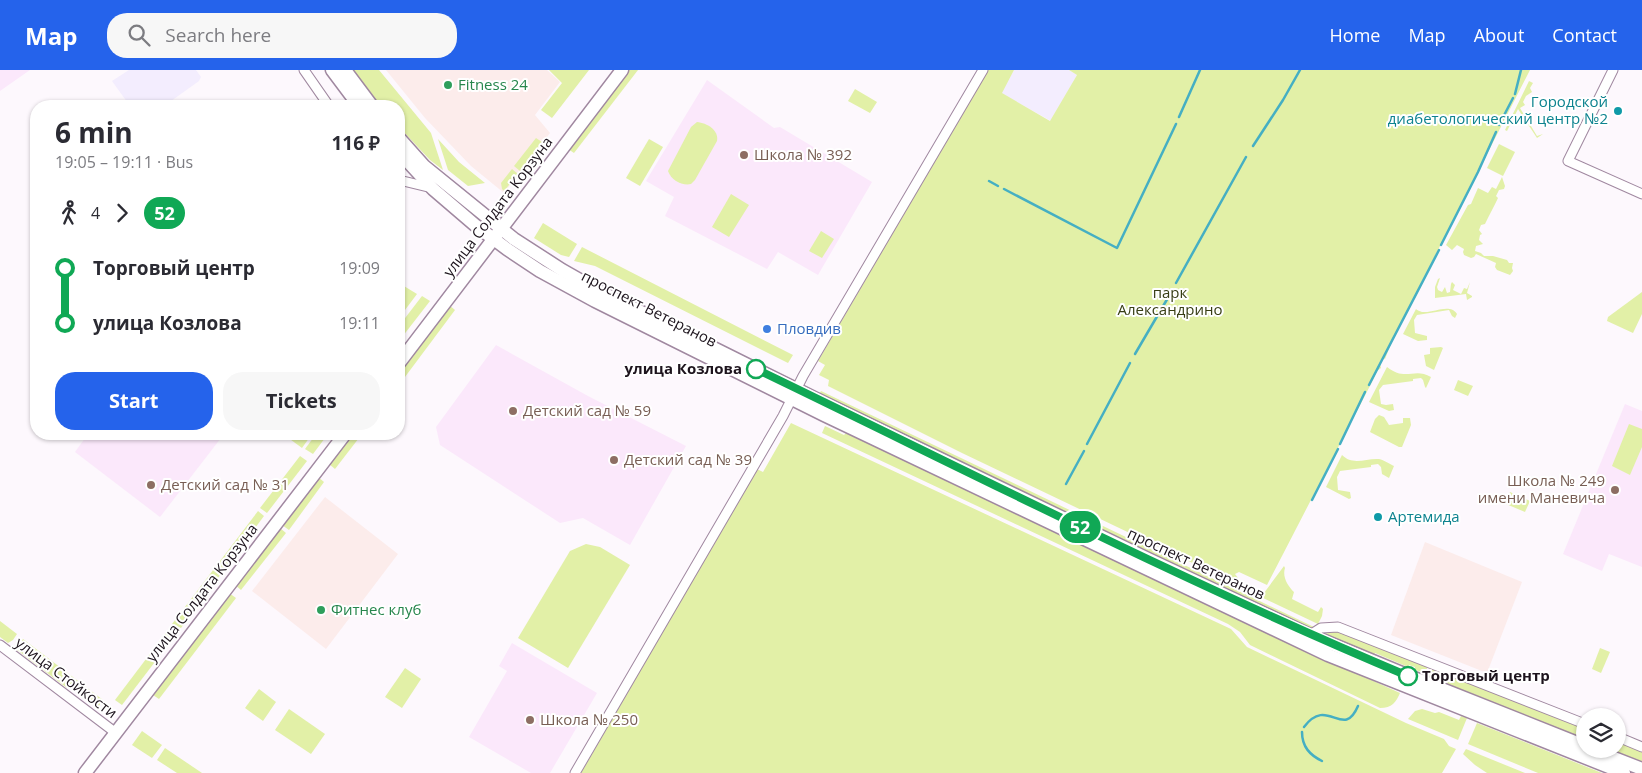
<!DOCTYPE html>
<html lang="en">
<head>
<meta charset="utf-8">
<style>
  body { margin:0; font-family:"Open Sans",sans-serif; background:#f7f7f7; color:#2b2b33; height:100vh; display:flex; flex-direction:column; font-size:19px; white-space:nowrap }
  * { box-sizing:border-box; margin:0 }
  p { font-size:16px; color:#7c7c81 }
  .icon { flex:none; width:28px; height:28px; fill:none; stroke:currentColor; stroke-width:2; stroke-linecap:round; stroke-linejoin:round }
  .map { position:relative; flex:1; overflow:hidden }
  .side { position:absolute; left:30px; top:30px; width:375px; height:340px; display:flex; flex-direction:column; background:#fff; border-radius:20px; box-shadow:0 1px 4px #0004 }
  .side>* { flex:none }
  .badge { padding:0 10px; border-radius:16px; font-size:18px; line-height:32px }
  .tools { position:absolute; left:1576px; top:638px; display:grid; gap:10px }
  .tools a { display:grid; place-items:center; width:50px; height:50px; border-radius:50%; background:#fff; box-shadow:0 1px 4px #0004; font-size:25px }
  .map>.badge { position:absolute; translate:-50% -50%; box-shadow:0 0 0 2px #fff }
  .legs { display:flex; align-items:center; gap:8px; height:55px; padding:0 25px; font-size:16px }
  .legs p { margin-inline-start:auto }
  .summary { display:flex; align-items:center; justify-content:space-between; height:85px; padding:0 25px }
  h1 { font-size:28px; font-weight:700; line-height:38px }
  .button { display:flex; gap:10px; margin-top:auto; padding:10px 25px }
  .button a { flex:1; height:58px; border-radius:20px; background:#2563eb; color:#fff; font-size:20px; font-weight:700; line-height:58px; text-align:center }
  .button a+a { background:#f7f7f7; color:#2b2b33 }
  ul { padding:0 25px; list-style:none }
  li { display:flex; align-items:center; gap:18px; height:55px; font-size:19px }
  li i { display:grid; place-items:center; width:8px; height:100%; margin:0 6px; background:currentColor }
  li i::after { content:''; width:12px; height:12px; margin:-6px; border:4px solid; border-radius:50%; background:#fff }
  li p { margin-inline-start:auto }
  li:first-child i { background:linear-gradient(#0000 50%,currentColor 0) }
  li:last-child i { background:linear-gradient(currentColor 50%,#0000 0) }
  header { display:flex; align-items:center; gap:30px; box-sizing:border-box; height:70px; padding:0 25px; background:#2563eb; color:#fff }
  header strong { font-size:24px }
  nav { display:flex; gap:28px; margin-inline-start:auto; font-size:18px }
  .search { width:350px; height:45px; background:#f7f7f7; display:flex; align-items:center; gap:12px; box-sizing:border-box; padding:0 18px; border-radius:20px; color:#7c7c81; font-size:19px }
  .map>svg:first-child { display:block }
  .commercial { fill:#fceceb }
  .industrial { fill:#f3edfe }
  .built { fill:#fbe8fb }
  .green { fill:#e2f0a7 }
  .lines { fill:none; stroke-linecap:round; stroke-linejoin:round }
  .stream { stroke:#45afc3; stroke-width:2.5 }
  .street-casing { stroke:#a088a0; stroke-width:11 }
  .secondary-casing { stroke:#a088a0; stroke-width:15 }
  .street { stroke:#fff; stroke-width:9 }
  .secondary { stroke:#fff; stroke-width:12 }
  .line-1-casing { stroke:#fff; stroke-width:11 }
  .line-1 { stroke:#10a855; stroke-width:8 }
  .leisure-dot { fill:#2e9e5b; stroke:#fff; stroke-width:2 }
  .culture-dot { fill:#0f9aa8; stroke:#fff; stroke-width:2 }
  .education-dot { fill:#8d6e63; stroke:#fff; stroke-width:2 }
  .shop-dot { fill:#3f7fe0; stroke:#fff; stroke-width:2 }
  .stop-1-dot { fill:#fff; stroke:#10a855; stroke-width:2.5 }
  .labels { text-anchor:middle; stroke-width:4; stroke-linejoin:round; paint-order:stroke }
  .leisure-label { font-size:15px; fill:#27864d; stroke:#fff; text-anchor:start }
  .culture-label { font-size:15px; fill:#0d838f; stroke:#fff; text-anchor:end }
  .education-label { font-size:15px; fill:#785e54; stroke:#fff; text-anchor:start }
  .street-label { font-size:15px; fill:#1d141d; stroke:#fff }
  .park-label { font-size:15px; fill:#383e15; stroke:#fff }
  .shop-label { font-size:15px; fill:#366cbe; stroke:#fff; text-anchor:start }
  .stop-label { font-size:15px; font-weight:bold; fill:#1d141d; stroke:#fff; text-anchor:end }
</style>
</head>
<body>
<header>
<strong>Map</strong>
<div class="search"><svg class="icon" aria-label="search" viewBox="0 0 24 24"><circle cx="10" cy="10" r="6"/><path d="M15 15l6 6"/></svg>Search here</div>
<nav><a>Home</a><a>Map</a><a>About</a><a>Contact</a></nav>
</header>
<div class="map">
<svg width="1642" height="703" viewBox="0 0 1642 703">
  <rect width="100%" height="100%" fill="#fdf8fd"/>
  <g class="commercial">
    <path d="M 386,0 L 547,0 L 560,12 L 535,45 L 550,63 L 504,123 L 471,96 L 425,48 Z"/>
    <path d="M 325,427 L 398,484 L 326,579 L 252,521 Z"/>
    <path d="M 1425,472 L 1522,512 L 1487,603 L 1391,565 Z"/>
  </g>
  <g class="industrial">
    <path d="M 129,0 L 196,0 L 201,7 L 199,11 L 164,36 L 130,36 L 112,11 Z"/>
    <path d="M 1014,0 L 1069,0 L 1077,5 L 1051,51 L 1001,23 Z"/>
  </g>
  <g class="built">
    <path d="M 0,0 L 30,0 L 0,21 Z"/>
    <path d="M 707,10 L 774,58 L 780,57 L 872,112 L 818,205 L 778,182 L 767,199 L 665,146 L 674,127 L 646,111 Z"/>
    <path d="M 496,275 L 588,326 L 686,376 L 630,475 L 583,448 L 560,453 L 440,375 L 436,357 Z"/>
    <path d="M 1625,334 L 1642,341 L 1642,497 L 1609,484 L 1602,501 L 1563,484 Z"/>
    <path d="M 88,364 L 224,364 L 160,447 L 75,382 Z"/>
    <path d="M 512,573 L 597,623 L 550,703 L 531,703 L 469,667 L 507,601 L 499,596 Z"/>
  </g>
  <g class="green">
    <path d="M 353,0 L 379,0 L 431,63 L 443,100 L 430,90 L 399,57 L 399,36 L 381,36 Z"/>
    <path d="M 549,0 L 589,0 L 552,48 L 541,40 L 562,13 Z"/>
    <path d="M 628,0 L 638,0 L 574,83 L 568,79 Z"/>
    <path d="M 988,0 L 1014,0 L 1002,23 L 1050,51 L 1077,5 L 1069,0 L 1530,0 L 1394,266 L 1385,289 L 1383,288 L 1380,294 L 1381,298 L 1377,301 L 1373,310 L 1267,515 L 1239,502 L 1235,504 L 1247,519 L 962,383 L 828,316 L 829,310 L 819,305 L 825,295 L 818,291 Z"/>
    <path d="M 1529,11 L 1533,13 L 1530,18 L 1532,22 L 1526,26 L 1523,32 L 1525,35 L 1520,38 L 1537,66 L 1543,64 L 1537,68 L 1518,39 L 1507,61 L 1505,60 Z"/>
    <path d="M 855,19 L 877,32 L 870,43 L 848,31 Z"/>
    <path d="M 697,52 C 707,53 719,60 717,71 L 695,110 L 691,114 C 682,116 671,110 668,101 L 691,57 Z"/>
    <path d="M 536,68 L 542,72 L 520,101 L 514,96 Z"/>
    <path d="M 438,69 L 459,92 L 485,113 L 468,116 L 448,100 Z"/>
    <path d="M 649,69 L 663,77 L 640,116 L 626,108 Z"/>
    <path d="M 1499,74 L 1515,82 L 1503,106 L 1487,98 Z"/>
    <path d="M 512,99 L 518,104 L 504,121 L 502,119 L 501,113 Z"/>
    <path d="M 1502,107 L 1505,116 L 1504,119 L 1499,120 L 1496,126 L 1498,128 C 1494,137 1489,145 1485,154 L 1481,155 L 1479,160 L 1482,164 L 1480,165 L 1479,170 L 1483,174 L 1476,176 L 1475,181 L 1481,183 L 1484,186 L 1493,186 L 1507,190 L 1509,193 L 1513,193 L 1512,198 L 1513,201 L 1510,205 L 1497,200 L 1495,197 L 1496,193 L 1476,184 L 1474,187 L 1471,188 L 1464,185 L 1463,182 L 1464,179 L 1457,175 L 1452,180 L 1446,175 L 1468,135 L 1471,134 L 1478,118 L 1488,123 L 1492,117 L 1496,119 Z"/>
    <path d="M 731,124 L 749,135 L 729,167 L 712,157 Z"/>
    <path d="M 543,153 L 577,174 L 569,187 L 561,185 L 534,168 Z"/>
    <path d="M 821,161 L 834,169 L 822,188 L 809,181 Z"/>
    <path d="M 582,177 L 793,285 L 788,293 L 595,196 L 574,191 Z"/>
    <path d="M 1440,208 L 1437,217 L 1438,220 L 1442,222 L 1445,217 L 1447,223 L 1450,222 L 1451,214 L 1452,212 L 1455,215 L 1453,220 L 1461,224 L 1464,218 L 1467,219 L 1470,212 L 1467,223 L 1472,226 L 1472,227 L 1467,230 L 1466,224 L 1435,228 L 1435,217 L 1438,209 Z"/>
    <path d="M 399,213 L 417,224 L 399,248 Z"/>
    <path d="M 1642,222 L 1642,244 L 1633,263 L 1607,251 L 1608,247 Z"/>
    <path d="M 422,226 L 430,231 L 399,271 L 399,256 Z"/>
    <path d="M 449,235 L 455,240 L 399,315 L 399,301 Z"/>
    <path d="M 1416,239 C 1417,240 1421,242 1423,242 C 1434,243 1450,233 1457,244 L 1455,248 L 1452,246 L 1449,240 L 1417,245 L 1414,250 L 1415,263 L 1427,266 L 1427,270 L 1418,271 L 1403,264 Z"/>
    <path d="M 1441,277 L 1443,278 L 1434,300 L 1426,296 L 1424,285 L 1430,284 L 1430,278 Z"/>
    <path d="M 1387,297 C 1406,312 1414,297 1431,307 L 1426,318 L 1425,317 L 1423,310 L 1421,308 L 1413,309 L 1413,311 L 1383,315 L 1379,320 L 1381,334 L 1386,335 L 1393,334 L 1394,340 L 1389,341 L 1369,332 Z"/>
    <path d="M 1458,310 L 1473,316 L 1468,326 L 1454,320 Z"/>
    <path d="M 821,321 L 1314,557 L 1310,559 L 818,326 Z"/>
    <path d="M 1379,345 L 1384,347 L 1389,355 L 1403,353 L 1403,348 L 1410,348 L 1411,355 L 1402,377 L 1399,377 L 1370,362 L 1375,349 Z"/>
    <path d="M 791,353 L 1231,559 L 1247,577 L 1406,653 L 1444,669 L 1449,676 L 1456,679 L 1442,703 L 581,703 L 757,399 L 763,402 Z"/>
    <path d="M 1629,354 L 1642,359 L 1642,377 L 1630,405 L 1612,396 Z"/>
    <path d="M 825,356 L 844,365 L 846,363 L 1237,549 L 1400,623 C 1396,632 1392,638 1380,638 L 1250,575 L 1240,562 L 1228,554 L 822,363 Z"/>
    <path d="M 283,364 L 312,364 L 302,378 Z"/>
    <path d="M 316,364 L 328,364 L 313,384 L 305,379 Z"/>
    <path d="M 351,364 L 362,364 L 335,399 L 329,394 Z"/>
    <path d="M 1342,385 C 1353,396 1366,388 1379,389 C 1384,390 1390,394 1394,396 L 1389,408 L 1382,404 L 1381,397 L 1378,394 L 1371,395 L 1371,397 L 1340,401 L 1337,407 L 1338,420 L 1350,422 L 1351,428 L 1349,429 L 1326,417 Z"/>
    <path d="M 300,386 L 307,391 L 267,443 L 260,438 Z"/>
    <path d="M 318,407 L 324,412 L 289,460 L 282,455 Z"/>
    <path d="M 1510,422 L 1530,431 L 1525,442 L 1506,434 Z"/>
    <path d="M 258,441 L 264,446 L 181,558 L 172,554 Z"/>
    <path d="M 280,458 L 286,463 L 241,520 L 235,515 Z"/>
    <path d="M 586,474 L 600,477 L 630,495 L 568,598 L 518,568 L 570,481 Z"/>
    <path d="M 1284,496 L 1285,498 C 1282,507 1288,516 1294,522 L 1292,529 L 1318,542 L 1321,537 L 1323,539 L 1322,546 L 1318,554 L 1261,527 Z"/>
    <path d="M 229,523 L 236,528 L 159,629 L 153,625 Z"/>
    <path d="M 0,551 L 17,564 L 13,570 L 8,573 L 0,567 Z"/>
    <path d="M 168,560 L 174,567 L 122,635 L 115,630 Z"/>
    <path d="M 1339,561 L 1428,596 L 1425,603 L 1415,600 L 1415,597 L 1409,595 L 1408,597 L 1375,583 L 1373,587 L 1323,564 Z"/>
    <path d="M 23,569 L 103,630 L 98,637 L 70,615 L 67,618 L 17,580 Z"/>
    <path d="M 1600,578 L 1610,582 L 1601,603 L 1592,599 Z"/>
    <path d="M 1431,597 L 1585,658 L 1585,672 L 1427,609 Z"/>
    <path d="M 405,598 L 421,609 L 402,638 L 385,627 Z"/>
    <path d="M 259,619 L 276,632 L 263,651 L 245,638 Z"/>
    <path d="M 289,639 L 325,664 L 311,684 L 275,660 Z"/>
    <path d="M 1422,639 L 1435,643 L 1439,642 L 1459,650 L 1461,646 L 1467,648 L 1458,670 L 1408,649 L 1415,641 Z"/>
    <path d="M 1477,653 L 1602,703 L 1538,703 L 1468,674 Z"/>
    <path d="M 142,661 L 162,675 L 152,688 L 132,675 Z"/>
    <path d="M 1618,671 L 1642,681 L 1642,694 L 1602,679 L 1618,679 Z"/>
    <path d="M 165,678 L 202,703 L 177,703 L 157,690 Z"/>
    <path d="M 1466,679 L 1525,703 L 1487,703 L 1475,695 L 1463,684 Z"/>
  </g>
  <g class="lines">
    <g class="stream">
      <path d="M 1515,24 L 1521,0"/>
      <path d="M 1179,47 L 1200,0"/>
      <path d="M 1499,55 L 1513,28"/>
      <path d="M 1253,76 L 1283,30 L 1300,0"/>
      <path d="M 989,111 L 998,116"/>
      <path d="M 1004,119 L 1117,178 L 1176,54"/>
      <path d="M 1441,175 L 1478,102 L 1496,62"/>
      <path d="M 1176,213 L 1246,87"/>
      <path d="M 1135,284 L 1169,226"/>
      <path d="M 1369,315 L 1439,180"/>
      <path d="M 1087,374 L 1130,293"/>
      <path d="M 1340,374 L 1365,322"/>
      <path d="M 1066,414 L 1084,381"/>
      <path d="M 1312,430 L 1338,379"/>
      <path d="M 1304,657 C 1328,625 1343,671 1358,636"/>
      <path d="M 1302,662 C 1302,677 1310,685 1322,691"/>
    </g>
    <g class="street-casing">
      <g id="street">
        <path d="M 304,0 L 329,36"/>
        <path d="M 1613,0 L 1568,91 L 1642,124"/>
        <path d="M 399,110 L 432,118"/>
        <path d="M 1310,565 L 1321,558 L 1338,557 L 1585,654"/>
        <path d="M 0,575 L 116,663"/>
        <path d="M 1618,667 L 1642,677"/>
        <path d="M 575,703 L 783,346 L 803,306 L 983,0"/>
      </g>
    </g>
    <g class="secondary-casing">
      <g id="secondary">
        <path d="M 332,0 L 359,36"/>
        <path d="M 345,0 L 372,36"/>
        <path d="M 399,68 L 424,96 L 514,169 L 562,200 L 599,221 L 814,328 L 1148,489 L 1310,565 L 1409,606 L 1585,676"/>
        <path d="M 399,82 L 433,119 L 475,155 L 507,179 L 540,201 L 595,231 L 824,345 L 1328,585 L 1624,703"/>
        <path d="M 399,293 L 622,0"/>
        <path d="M 1591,679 L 1642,699"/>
        <path d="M 85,703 L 345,364"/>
      </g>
    </g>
    <use href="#street" class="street"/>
    <use href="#secondary" class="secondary"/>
  </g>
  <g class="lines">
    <g class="line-1-casing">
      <path id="line-1" d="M 756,299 C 972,403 1186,513 1408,606"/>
    </g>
    <use href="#line-1" class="line-1"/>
  </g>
  <g class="leisure-dot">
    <circle cx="448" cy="15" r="5"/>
    <circle cx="321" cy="540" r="5"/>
  </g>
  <g class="culture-dot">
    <circle cx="1618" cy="41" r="5"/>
    <circle cx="1378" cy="447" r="5"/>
  </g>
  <g class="education-dot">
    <circle cx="744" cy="85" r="5"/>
    <circle cx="513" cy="341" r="5"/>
    <circle cx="614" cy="390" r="5"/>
    <circle cx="151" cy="415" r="5"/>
    <circle cx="1615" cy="420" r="5"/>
    <circle cx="530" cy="650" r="5"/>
  </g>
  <circle class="shop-dot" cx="767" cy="259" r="5"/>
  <g class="stop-1-dot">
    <circle cx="756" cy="299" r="9"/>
    <circle cx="1408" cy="606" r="9"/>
  </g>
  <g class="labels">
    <g class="leisure-label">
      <text x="458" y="20">Fitness 24</text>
      <text x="331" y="545">Фитнес клуб</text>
    </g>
    <g class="culture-label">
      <text x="1608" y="37">Городской<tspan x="1608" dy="17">диабетологический центр №2</tspan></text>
      <text x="1388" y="452" text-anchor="start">Артемида</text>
    </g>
    <g class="education-label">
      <text x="754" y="90">Школа № 392</text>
      <text x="523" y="346">Детский сад № 59</text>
      <text x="624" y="395">Детский сад № 39</text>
      <text x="1605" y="416" text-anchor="end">Школа № 249<tspan x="1605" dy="17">имени Маневича</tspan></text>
      <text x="161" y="420">Детский сад № 31</text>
      <text x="540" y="655">Школа № 250</text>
    </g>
    <g class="street-label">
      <text transform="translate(498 137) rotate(-53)" y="5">улица Солдата Корзуна</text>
      <text transform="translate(649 239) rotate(27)" y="5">проспект Ветеранов</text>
      <text transform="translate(1196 494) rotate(25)" y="5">проспект Ветеранов</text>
      <text transform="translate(202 523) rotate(-52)" y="5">улица Солдата Корзуна</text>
      <text transform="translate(66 608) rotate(37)" y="5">улица Стойкости</text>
    </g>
    <g class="park-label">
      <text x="1170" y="228">парк<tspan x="1170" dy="17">Александрино</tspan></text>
    </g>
    <g class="shop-label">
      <text x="777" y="264">Пловдив</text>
    </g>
    <g class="stop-label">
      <text x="742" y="304">улица Козлова</text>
      <text x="1422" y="611" text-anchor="start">Торговый центр</text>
    </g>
  </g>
</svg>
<div class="tools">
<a><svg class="icon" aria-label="layers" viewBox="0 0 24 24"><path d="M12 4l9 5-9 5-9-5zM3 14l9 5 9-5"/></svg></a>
</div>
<b class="badge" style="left:1080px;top:457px;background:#10a855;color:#fff">52</b>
<section class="side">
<div class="summary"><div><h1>6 min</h1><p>19:05 – 19:11 · Bus</p></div><b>116 ₽</b></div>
<div class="legs"><svg class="icon" aria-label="walk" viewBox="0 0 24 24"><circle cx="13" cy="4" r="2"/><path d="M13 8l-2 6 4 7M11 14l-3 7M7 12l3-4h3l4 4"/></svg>4<svg class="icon" aria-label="forward" viewBox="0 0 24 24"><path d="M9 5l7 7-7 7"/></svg><b class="badge" style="background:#10a855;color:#fff">52</b></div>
<ul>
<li><i style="color:#10a855"></i><b>Торговый центр</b><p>19:09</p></li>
<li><i style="color:#10a855"></i><b>улица Козлова</b><p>19:11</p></li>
</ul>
<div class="button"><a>Start</a><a>Tickets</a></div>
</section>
</div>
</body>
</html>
